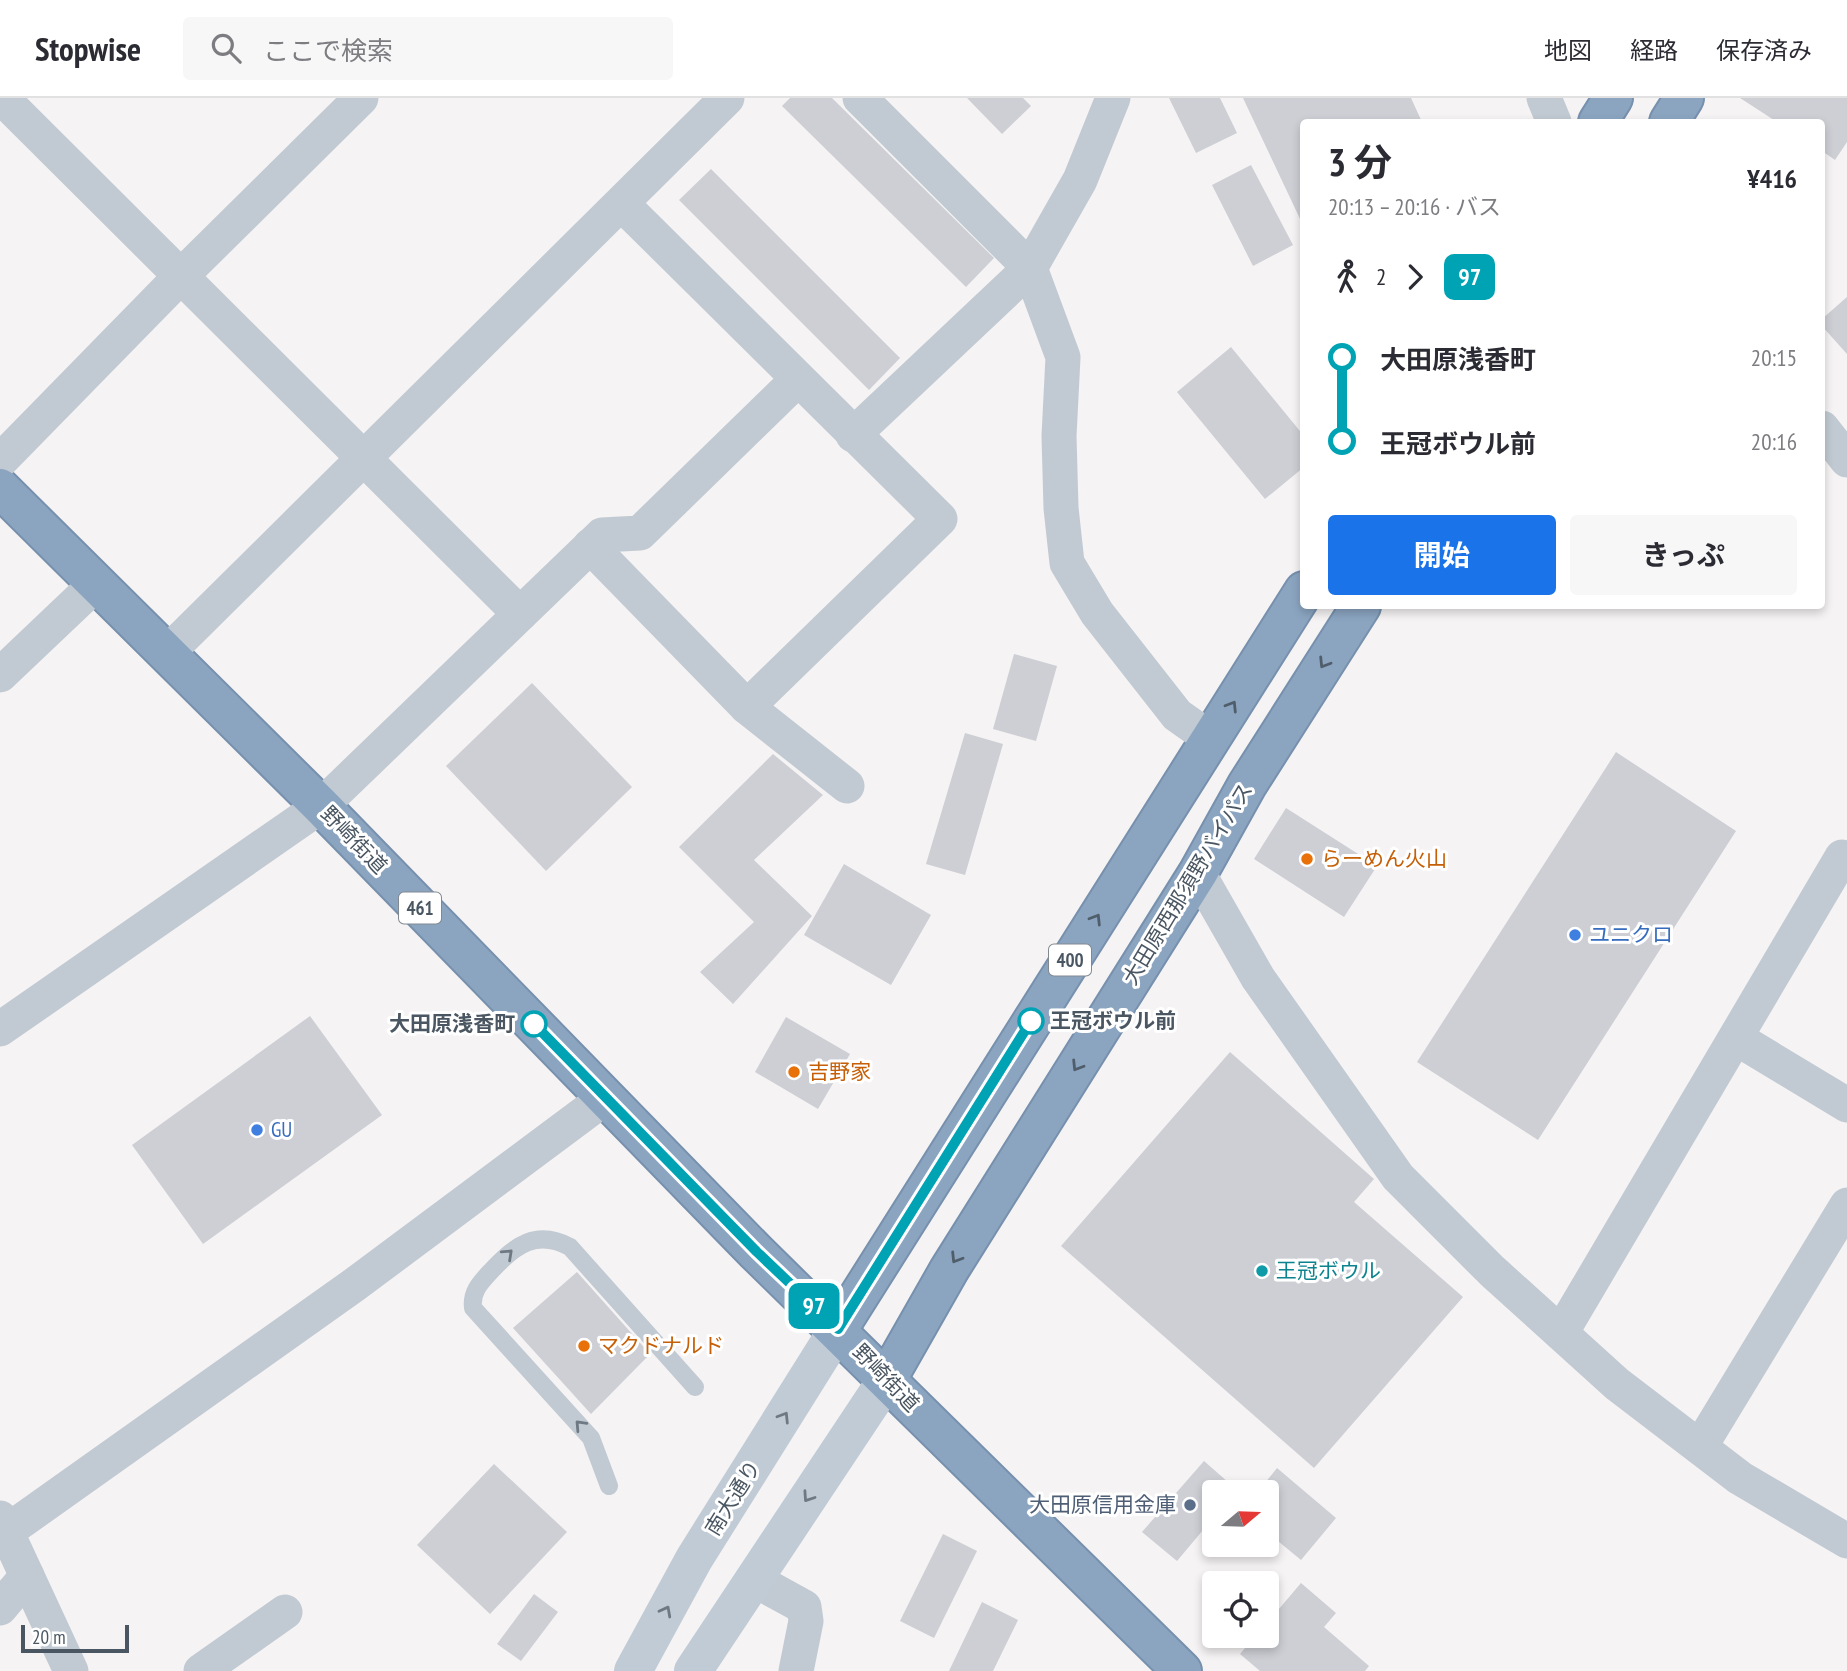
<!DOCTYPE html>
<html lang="ja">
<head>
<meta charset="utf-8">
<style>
  body { margin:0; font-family:"PT Sans Narrow","Noto Sans JP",sans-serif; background:#f7f7f7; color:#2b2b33; height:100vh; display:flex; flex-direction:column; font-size:26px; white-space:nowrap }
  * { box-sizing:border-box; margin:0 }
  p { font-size:23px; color:#7c7c81 }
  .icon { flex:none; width:38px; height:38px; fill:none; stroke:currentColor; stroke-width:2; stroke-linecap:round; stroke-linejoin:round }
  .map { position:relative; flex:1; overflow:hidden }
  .side { position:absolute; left:1300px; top:21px; width:525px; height:490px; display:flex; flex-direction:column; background:#fff; border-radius:7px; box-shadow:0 4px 10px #0003 }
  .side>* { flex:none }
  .badge { padding:0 14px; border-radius:10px; font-size:24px; line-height:46px }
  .needle { width:46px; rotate:71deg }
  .controls { position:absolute; left:1202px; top:1382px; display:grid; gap:14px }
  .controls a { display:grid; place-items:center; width:77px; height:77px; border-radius:7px; background:#fff; box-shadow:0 4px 10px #0003; font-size:35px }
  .scale { position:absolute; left:21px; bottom:18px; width:108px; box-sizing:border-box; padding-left:7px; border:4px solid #4a5661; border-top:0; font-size:19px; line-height:24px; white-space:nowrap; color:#4a5661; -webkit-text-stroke:5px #fff; paint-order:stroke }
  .map>.badge { position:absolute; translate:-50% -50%; box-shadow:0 0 0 4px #fff }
  .legs { display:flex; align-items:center; gap:10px; height:77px; padding:0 28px; font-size:23px }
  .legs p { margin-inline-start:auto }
  .summary { display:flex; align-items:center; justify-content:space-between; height:119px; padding:0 28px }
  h1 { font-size:38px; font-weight:700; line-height:52px }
  .cta { display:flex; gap:14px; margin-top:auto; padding:14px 28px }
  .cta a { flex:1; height:80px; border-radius:7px; background:#1a73e8; color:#fff; font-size:28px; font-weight:700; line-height:80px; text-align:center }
  .cta a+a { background:#f7f7f7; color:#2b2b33 }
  ul { padding:0 28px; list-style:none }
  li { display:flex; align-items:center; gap:24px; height:84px; font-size:26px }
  li i { display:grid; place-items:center; width:10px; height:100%; margin:0 9px; background:currentColor }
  li i::after { content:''; width:18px; height:18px; margin:-9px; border:5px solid; border-radius:50%; background:#fff }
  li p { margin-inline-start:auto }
  li:first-child i { background:linear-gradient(#0000 50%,currentColor 0) }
  li:last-child i { background:linear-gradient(currentColor 50%,#0000 0) }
  header { display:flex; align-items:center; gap:42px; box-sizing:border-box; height:98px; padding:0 35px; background:#fff; border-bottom:2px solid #e1e1e2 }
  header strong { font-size:33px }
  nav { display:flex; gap:38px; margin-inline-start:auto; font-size:24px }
  .search { width:490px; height:63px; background:#f7f7f7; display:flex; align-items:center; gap:18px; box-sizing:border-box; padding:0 24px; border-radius:7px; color:#7c7c81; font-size:26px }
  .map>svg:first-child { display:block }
  .building { fill:#cdcfd5 }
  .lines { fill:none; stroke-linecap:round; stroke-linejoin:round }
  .highway-casing { stroke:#7690ad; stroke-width:42 }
  .lane { stroke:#c1cad2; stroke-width:18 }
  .street { stroke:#c1cad2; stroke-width:35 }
  .secondary { stroke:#c1cbd6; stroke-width:38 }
  .highway { stroke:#8ba5c1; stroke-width:38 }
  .oneway { stroke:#505e6b }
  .oneway2 { stroke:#6e7983 }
  .oneway3 { stroke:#6e7984 }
  .line-1-casing { stroke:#fff; stroke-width:16 }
  .line-1 { stroke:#00a3b4; stroke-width:10 }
  .food-dot { fill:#e8710a; stroke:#fff; stroke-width:2.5 }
  .shop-dot { fill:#3f7fe0; stroke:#fff; stroke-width:2.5 }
  .stop-1-dot { fill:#fff; stroke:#00a3b4; stroke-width:3.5 }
  .culture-dot { fill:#0f9aa8; stroke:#fff; stroke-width:2.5 }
  .service-dot { fill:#5c6f8a; stroke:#fff; stroke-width:2.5 }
  .labels { text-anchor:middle; stroke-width:6; stroke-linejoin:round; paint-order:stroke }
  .shield { fill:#fff; stroke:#808990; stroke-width:2 }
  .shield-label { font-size:19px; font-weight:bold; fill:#4a5661 }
  .street-label { font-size:21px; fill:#4a5661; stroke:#fff }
  .food-label { font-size:21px; fill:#c56008; stroke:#fff; text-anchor:start }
  .shop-label { font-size:21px; fill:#366cbe; stroke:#fff; text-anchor:start }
  .stop-label { font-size:21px; font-weight:bold; fill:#4a5661; stroke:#fff; text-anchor:start }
  .culture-label { font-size:21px; fill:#0d838f; stroke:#fff; text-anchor:start }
  .service-label { font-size:21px; fill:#4e5e75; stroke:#fff; text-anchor:end }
</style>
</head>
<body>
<header>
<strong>Stopwise</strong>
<div class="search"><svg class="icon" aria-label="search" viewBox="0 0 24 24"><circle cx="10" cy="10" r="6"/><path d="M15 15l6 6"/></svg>ここで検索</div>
<nav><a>地図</a><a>経路</a><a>保存済み</a></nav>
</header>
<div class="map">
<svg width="1847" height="1573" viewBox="0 0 1847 1573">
  <rect width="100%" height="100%" fill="#f5f3f3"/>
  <g class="building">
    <path d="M 790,0 L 832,0 L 994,160 L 966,189 L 782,8 Z"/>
    <path d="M 967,0 L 1023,0 L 1031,8 L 1002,36 Z"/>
    <path d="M 1169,0 L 1220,0 L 1237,35 L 1196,55 Z"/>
    <path d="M 1243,0 L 1411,0 L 1422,24 L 1304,24 L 1304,122 L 1301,123 Z"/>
    <path d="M 1740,0 L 1847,0 L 1847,44 L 1835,62 L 1822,53 L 1822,24 L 1777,24 Z"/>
    <path d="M 1251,67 L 1293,147 L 1253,168 L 1212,87 Z"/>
    <path d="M 711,71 L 900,260 L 869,292 L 679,102 Z"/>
    <path d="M 1847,199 L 1847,256 L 1822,228 L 1822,221 Z"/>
    <path d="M 1231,249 L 1304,338 L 1304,369 L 1265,401 L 1177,294 Z"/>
    <path d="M 1014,556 L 1057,568 L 1036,643 L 993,631 Z"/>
    <path d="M 532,585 L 632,689 L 546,773 L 446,668 Z"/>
    <path d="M 965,635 L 1003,646 L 965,777 L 926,766 Z"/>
    <path d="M 1616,654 L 1736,733 L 1538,1042 L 1417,964 Z"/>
    <path d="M 773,656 L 823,697 L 754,762 L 812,818 L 733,906 L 700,874 L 754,824 L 679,749 Z"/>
    <path d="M 1286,710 L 1377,768 L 1344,819 L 1254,761 Z"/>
    <path d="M 844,766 L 931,817 L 891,887 L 804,837 Z"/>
    <path d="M 310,918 L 382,1017 L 203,1146 L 132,1047 Z"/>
    <path d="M 786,919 L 850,956 L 818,1011 L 755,974 Z"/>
    <path d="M 1230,954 L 1374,1081 L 1354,1104 L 1463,1199 L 1314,1370 L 1061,1148 Z"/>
    <path d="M 577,1174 L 650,1256 L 591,1316 L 513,1230 Z"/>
    <path d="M 1204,1363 L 1237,1392 L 1235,1395 L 1214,1395 L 1214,1419 L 1177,1463 L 1142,1434 Z"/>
    <path d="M 494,1366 L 567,1434 L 490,1516 L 417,1447 Z"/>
    <path d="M 1277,1370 L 1336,1420 L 1301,1462 L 1267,1434 L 1267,1395 L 1257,1395 Z"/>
    <path d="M 943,1436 L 977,1453 L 934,1540 L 900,1523 Z"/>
    <path d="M 1301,1485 L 1336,1515 L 1324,1529 L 1369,1568 L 1365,1573 L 1260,1573 L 1240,1556 L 1255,1538 L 1267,1538 L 1267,1525 Z"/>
    <path d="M 534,1496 L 558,1514 L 521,1563 L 497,1546 Z"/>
    <path d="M 982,1504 L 1018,1522 L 993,1573 L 949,1573 Z"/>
  </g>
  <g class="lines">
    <g class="highway-casing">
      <g id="highway">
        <path d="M 1598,24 L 1613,0"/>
        <path d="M 1669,24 L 1684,0"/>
        <path d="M 0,390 L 321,708 L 756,1154 L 1182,1573"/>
        <path d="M 838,1231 L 1304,493"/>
        <path d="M 887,1281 L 949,1172 L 1198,775 L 1247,687 L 1361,508"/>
      </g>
    </g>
    <path class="lane" d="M 609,1388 L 591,1340 L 473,1210 C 471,1193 481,1184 492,1172 C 515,1147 537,1131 570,1149 L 695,1289"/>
    <g class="street">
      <path d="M 2,0 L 520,516"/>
      <path d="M 860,0 L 1030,170 L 1063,259 L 1059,338 L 1061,410 L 1067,465 L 1097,515 L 1177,617 L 1211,641"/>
      <path d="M 1544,0 L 1554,24"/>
      <path d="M 622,106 L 940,421 L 747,609"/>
      <path d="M 1822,330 L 1847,362"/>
      <path d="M 853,337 L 1030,170 L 1080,82 L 1113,0"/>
      <path d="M 0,363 L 181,178 L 361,0"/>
      <path d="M 590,448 L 747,609 L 847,688"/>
      <path d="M 168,554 L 727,0"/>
      <path d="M 0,577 L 97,485"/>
      <path d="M 1198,775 L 1258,880 L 1398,1079 L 1492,1173 L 1617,1286 L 1740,1380 L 1847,1443"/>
      <path d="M 0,931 L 321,708 L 602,437 L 640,435 L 797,282"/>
      <path d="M 1736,940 L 1847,1007"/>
      <path d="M 1561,1235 L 1842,759 L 1847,762"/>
      <path d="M 1700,1349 L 1847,1107"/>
      <path d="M 0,1420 L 71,1573"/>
      <path d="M 6,1434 L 354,1187 L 605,1000"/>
      <path d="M 753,1481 L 804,1509 L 806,1523 L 796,1573"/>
      <path d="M 0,1510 L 27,1478"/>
      <path d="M 201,1573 L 285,1514"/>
    </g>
    <g class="secondary">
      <path d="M 633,1573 L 694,1461 L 838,1231"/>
      <path d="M 693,1573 L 887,1281"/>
    </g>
    <use href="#highway" class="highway"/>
  </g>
  <defs><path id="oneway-chevron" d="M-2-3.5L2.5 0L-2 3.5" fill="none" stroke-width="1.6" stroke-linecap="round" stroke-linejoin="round" transform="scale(1.75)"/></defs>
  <g class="oneway">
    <use href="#oneway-chevron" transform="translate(1324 565) rotate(122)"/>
    <use href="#oneway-chevron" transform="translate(1232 608) rotate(-58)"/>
    <use href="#oneway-chevron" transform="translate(1096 821) rotate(-58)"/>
    <use href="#oneway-chevron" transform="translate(1077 968) rotate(122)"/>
    <use href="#oneway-chevron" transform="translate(956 1160) rotate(122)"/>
  </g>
  <g class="oneway2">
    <use href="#oneway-chevron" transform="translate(508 1156) rotate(-43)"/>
    <use href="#oneway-chevron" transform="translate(580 1327) rotate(-133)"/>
  </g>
  <g class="oneway3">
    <use href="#oneway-chevron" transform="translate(784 1319) rotate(-58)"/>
    <use href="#oneway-chevron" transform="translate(808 1399) rotate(124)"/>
    <use href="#oneway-chevron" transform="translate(666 1513) rotate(-62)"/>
  </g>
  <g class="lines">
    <g class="line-1-casing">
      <path id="line-1" d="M 534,926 L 757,1154 L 838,1231 L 1031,923"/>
    </g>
    <use href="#line-1" class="line-1"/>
  </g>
  <g class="food-dot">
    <circle cx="1307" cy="761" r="7"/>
    <circle cx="794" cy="974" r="7"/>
    <circle cx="584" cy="1248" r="7"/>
  </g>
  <g class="shop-dot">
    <circle cx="1575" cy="837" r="7"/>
    <circle cx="257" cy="1032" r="7"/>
  </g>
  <g class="stop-1-dot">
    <circle cx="1031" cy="923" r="12"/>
    <circle cx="534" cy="926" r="12"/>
  </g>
  <circle class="culture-dot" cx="1262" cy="1173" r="7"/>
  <circle class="service-dot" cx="1190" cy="1407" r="7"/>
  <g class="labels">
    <g class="shield">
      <rect x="399" y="794.5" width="42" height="31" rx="5"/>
      <rect x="1049" y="846.5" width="42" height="31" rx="5"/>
    </g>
    <g class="shield-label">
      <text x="420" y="817">461</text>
      <text x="1070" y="869">400</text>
    </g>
    <g class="street-label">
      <text transform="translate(354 742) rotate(46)" y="7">野崎街道</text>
      <text transform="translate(1188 786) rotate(-59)" y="7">大田原西那須野バイパス</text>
      <text transform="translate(886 1280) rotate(46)" y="7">野崎街道</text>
      <text transform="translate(733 1400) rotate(-58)" y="7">南大通り</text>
    </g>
    <g class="food-label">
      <text x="1321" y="768">らーめん火山</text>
      <text x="808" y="981">吉野家</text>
      <text x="598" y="1255">マクドナルド</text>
    </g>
    <g class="shop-label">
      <text x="1589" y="844">ユニクロ</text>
      <text x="271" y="1039">GU</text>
    </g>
    <g class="stop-label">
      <text x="1050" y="930">王冠ボウル前</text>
      <text x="515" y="933" text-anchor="end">大田原浅香町</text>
    </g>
    <g class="culture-label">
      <text x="1276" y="1180">王冠ボウル</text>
    </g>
    <g class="service-label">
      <text x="1176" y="1414">大田原信用金庫</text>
    </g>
  </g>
</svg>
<div class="controls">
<a><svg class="needle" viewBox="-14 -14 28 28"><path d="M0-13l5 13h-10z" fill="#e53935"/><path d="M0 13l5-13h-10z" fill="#7c7c81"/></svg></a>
<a><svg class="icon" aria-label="locate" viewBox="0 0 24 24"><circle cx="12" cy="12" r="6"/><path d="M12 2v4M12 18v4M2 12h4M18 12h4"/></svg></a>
</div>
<div class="scale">20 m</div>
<b class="badge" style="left:814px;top:1208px;background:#00a3b4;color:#fff">97</b>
<section class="side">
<div class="summary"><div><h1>3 分</h1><p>20:13 – 20:16 · バス</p></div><b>¥416</b></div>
<div class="legs"><svg class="icon" aria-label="walk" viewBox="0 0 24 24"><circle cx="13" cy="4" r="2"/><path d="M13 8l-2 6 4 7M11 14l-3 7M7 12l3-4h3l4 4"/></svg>2<svg class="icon" aria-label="forward" viewBox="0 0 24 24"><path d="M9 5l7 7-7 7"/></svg><b class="badge" style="background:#00a3b4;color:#fff">97</b></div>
<ul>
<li><i style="color:#00a3b4"></i><b>大田原浅香町</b><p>20:15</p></li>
<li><i style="color:#00a3b4"></i><b>王冠ボウル前</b><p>20:16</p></li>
</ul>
<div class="cta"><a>開始</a><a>きっぷ</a></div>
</section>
</div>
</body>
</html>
